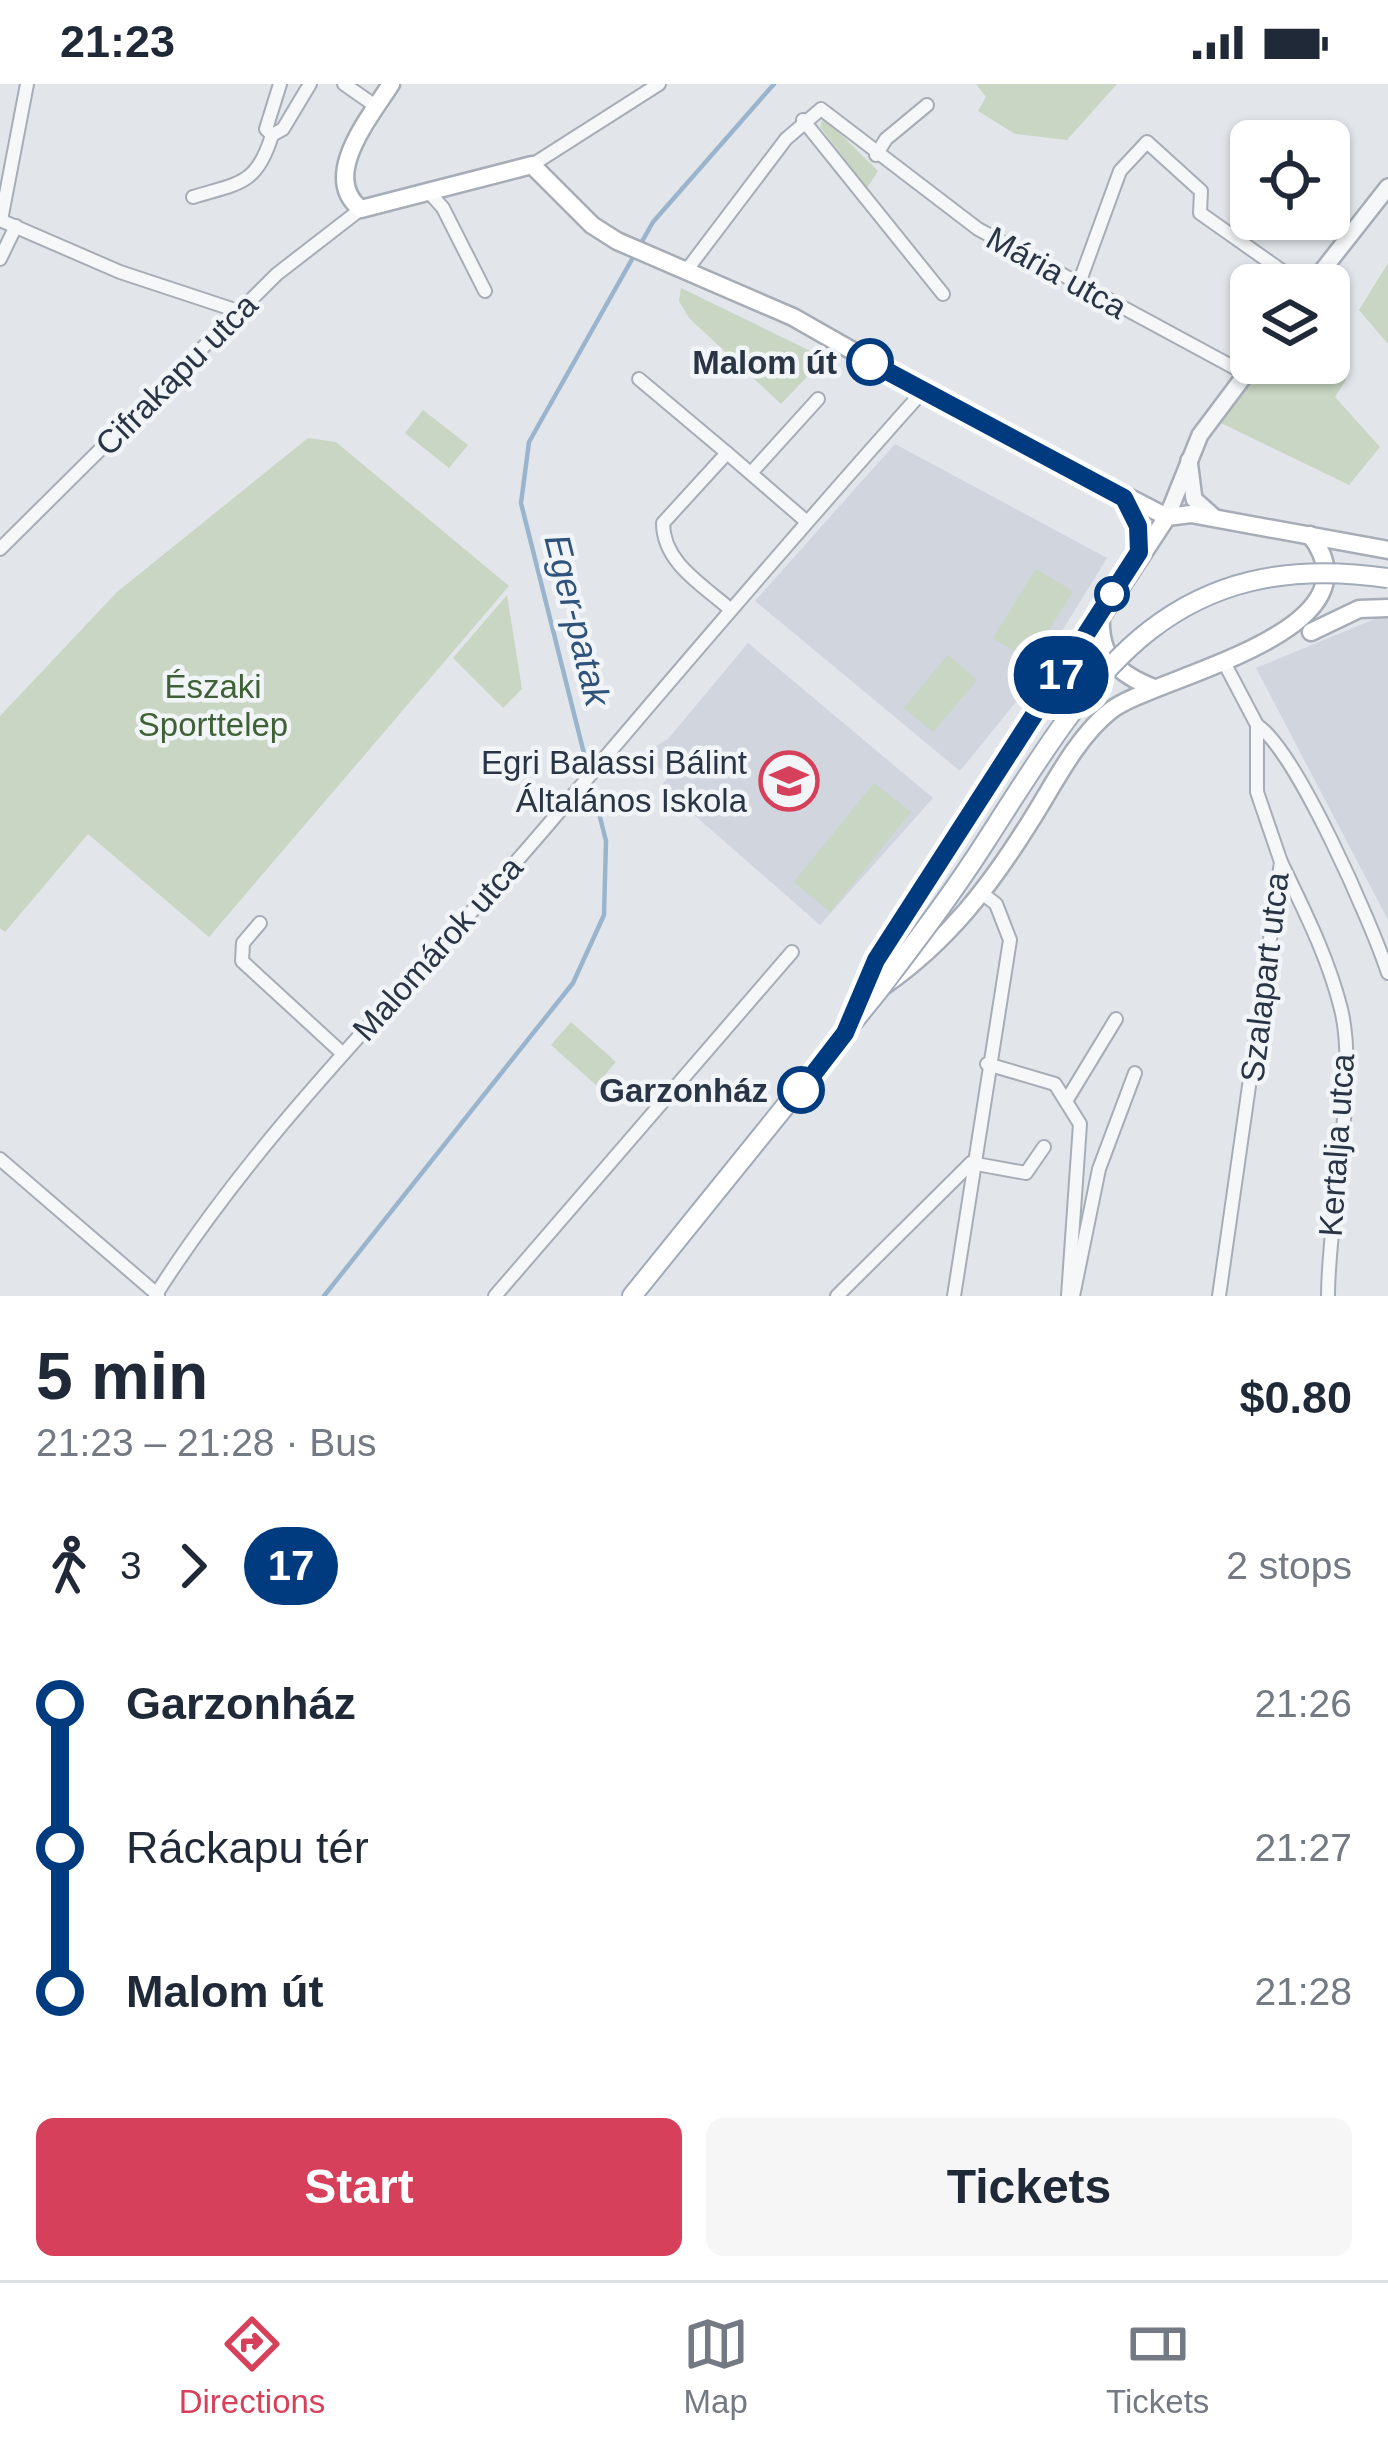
<!DOCTYPE html>
<html lang="en">
<head>
<meta charset="utf-8">
<style>
  body { margin:0; font-family:Arial,sans-serif; background:#f6f6f7; color:#1f2937; height:100vh; display:flex; flex-direction:column; font-size:45px; white-space:nowrap }
  * { box-sizing:border-box; margin:0 }
  p { font-size:39px; color:#747a83 }
  .icon { flex:none; width:66px; height:66px; fill:none; stroke:currentColor; stroke-width:2; stroke-linecap:round; stroke-linejoin:round }
  .map { position:relative; height:1212px; overflow:hidden }
  .details { display:flex; flex-direction:column; background:#fff; flex:1 }
  .details>* { flex:none }
  .badge { padding:0 24px; border-radius:39px; font-size:42px; line-height:78px }
  .buttons { position:absolute; left:1230px; top:36px; display:grid; gap:24px }
  .buttons a { display:grid; place-items:center; width:120px; height:120px; border-radius:18px; background:#fff; box-shadow:0 3px 9px #0004; font-size:60px }
  .map>.badge { position:absolute; translate:-50% -50%; box-shadow:0 0 0 6px #fff }
  .legs { display:flex; align-items:center; gap:18px; height:132px; padding:0 36px; font-size:39px }
  .legs p { margin-inline-start:auto }
  .headline { display:flex; align-items:center; justify-content:space-between; height:204px; padding:0 36px }
  h1 { font-size:66px; font-weight:600; line-height:90px }
  .primary-button { display:flex; gap:24px; margin-top:auto; padding:24px 36px }
  .primary-button a { flex:1; height:138px; border-radius:18px; background:#d7405a; color:#fff; font-size:48px; font-weight:600; line-height:138px; text-align:center }
  .primary-button a+a { background:#f6f6f7; color:#1f2937 }
  ul { padding:0 36px; list-style:none }
  li { display:flex; align-items:center; gap:42px; height:144px; font-size:45px }
  li i { display:grid; place-items:center; width:18px; height:100%; margin:0 15px; background:currentColor }
  li i::after { content:''; width:30px; height:30px; margin:-15px; border:9px solid; border-radius:50%; background:#fff }
  li p { margin-inline-start:auto }
  li:first-child i { background:linear-gradient(#0000 50%,currentColor 0) }
  li:last-child i { background:linear-gradient(currentColor 50%,#0000 0) }
  .status { display:flex; justify-content:space-between; align-items:center; height:84px; padding:0 60px; background:#fff; direction:ltr }
  .status svg { height:33px; fill:currentColor }
  .menu { display:flex; justify-content:space-around; align-items:center; height:168px; border-top:3px solid #e0e1e3; background:#fff; font-size:33px; color:#747a83 }
  .menu a { display:grid; justify-items:center; gap:6px }
  .menu .active { color:#d7405a }
  .map>svg:first-child { display:block }
  .built { fill:#d0d5de }
  .green { fill:#c8d6c3 }
  .lines { fill:none; stroke-linecap:round; stroke-linejoin:round }
  .stream { stroke:#9bb4cd; stroke-width:4.5 }
  .minor-casing { stroke:#a7adb6; stroke-width:16 }
  .tertiary-casing { stroke:#a7adb6; stroke-width:20 }
  .secondary-casing { stroke:#a7adb6; stroke-width:21 }
  .primary-casing { stroke:#a1aab8; stroke-width:22 }
  .minor { stroke:#f5f7f9; stroke-width:12 }
  .tertiary { stroke:#f5f7f9; stroke-width:15 }
  .secondary { stroke:#fff; stroke-width:16 }
  .primary { stroke:#fff; stroke-width:18 }
  .primary-bridge-casing { stroke:#a1aab8; stroke-width:22; stroke-linecap:butt }
  .primary-bridge { stroke:#fff; stroke-width:18 }
  .line-1-casing { stroke:#fff; stroke-width:27 }
  .line-1 { stroke:#003b80; stroke-width:18 }
  .stop-1-dot { fill:#fff; stroke:#003b80; stroke-width:6 }
  .labels { text-anchor:middle; stroke-width:9; stroke-linejoin:round; paint-order:stroke }
  .street-label { font-size:33px; fill:#293445; stroke:#f2f5f8 }
  .stop-label { font-size:33px; font-weight:bold; fill:#293445; stroke:#f2f5f8; text-anchor:end }
  .park-label { font-size:33px; fill:#3e6135; stroke:#f2f5f8 }
  .poi-label { font-size:33px; fill:#293445; stroke:#f2f5f8; text-anchor:end }
  .water-label { font-size:36px; font-style:italic; fill:#30537c; stroke:#f2f5f8 }
</style>
</head>
<body>
<div class="status"><b>21:23</b><svg viewBox="0 0 49 12"><path d="M0 12V9h3v3zM5 12V6h3v6zM10 12V3h3v9zM15 12V0h3v12zM26 1h20v11H26zM47 4h2v5h-2z"/></svg></div>
<div class="map">
<svg width="1388" height="1212" viewBox="0 0 1388 1212">
  <rect width="100%" height="100%" fill="#e2e6eb"/>
  <g class="built">
    <path d="M 895,360 L 1107,474 L 1025,607 L 960,687 L 755,517 Z"/>
    <path d="M 1377,534 L 1388,535 L 1388,836 L 1256,584 Z"/>
    <path d="M 748,559 L 933,714 L 820,841 L 661,702 L 669,692 L 642,670 L 668,655 Z"/>
  </g>
  <g class="green">
    <path d="M 976,0 L 1117,0 L 1067,56 L 1015,50 L 978,27 L 986,13 Z"/>
    <path d="M 823,33 L 878,87 L 867,104 L 820,43 Z"/>
    <path d="M 1388,179 L 1388,260 L 1359,226 Z"/>
    <path d="M 681,204 L 825,274 L 781,320 L 689,234 L 679,217 Z"/>
    <path d="M 1263,279 L 1329,279 L 1346,296 L 1335,313 L 1380,363 L 1349,401 L 1221,339 Z"/>
    <path d="M 423,326 L 468,361 L 449,384 L 405,349 Z"/>
    <path d="M 308,354 L 336,358 L 509,502 L 209,853 L 88,750 L 5,848 L 0,844 L 0,632 L 117,508 Z"/>
    <path d="M 1036,485 L 1073,507 L 1030,577 L 993,554 Z"/>
    <path d="M 507,511 L 522,605 L 503,624 L 453,574 Z"/>
    <path d="M 948,571 L 977,596 L 933,648 L 904,624 Z"/>
    <path d="M 874,699 L 911,728 L 830,828 L 794,798 Z"/>
    <path d="M 571,938 L 616,978 L 596,1001 L 551,961 Z"/>
  </g>
  <g class="lines">
    <path class="stream" d="M 324,1212 L 573,899 L 604,831 L 606,757 L 521,419 L 529,358 L 653,138 L 774,0"/>
    <g class="minor-casing">
      <g id="minor">
        <path d="M 280,0 L 266,45 L 272,51 L 283,45 L 310,0"/>
        <path d="M 344,0 L 377,23"/>
        <path d="M 803,36 L 943,210"/>
        <path d="M 876,71 L 886,55 L 927,21"/>
        <path d="M 532,81 L 659,0"/>
        <path d="M 428,107 L 443,124 L 485,207"/>
        <path d="M 193,113 C 239,99 257,101 272,51"/>
        <path d="M 0,136 L 120,188 L 238,227"/>
        <path d="M 1,136 L 27,0"/>
        <path d="M 0,175 L 16,142"/>
        <path d="M 686,187 L 786,55 L 821,25 L 978,145 L 1246,290"/>
        <path d="M 1078,202 L 1120,87 L 1147,58 L 1201,107 L 1200,129 L 1302,201"/>
        <path d="M 639,295 L 727,369"/>
        <path d="M 751,389 L 818,315"/>
        <path d="M 0,465 L 277,190 L 361,125"/>
        <path d="M 731,526 C 703,501 663,479 663,439 L 727,369 L 807,438"/>
        <path d="M 1257,641 C 1296,666 1372,840 1388,889"/>
        <path d="M 1281,778 C 1304,826 1328,873 1341,925 C 1359,998 1328,1129 1328,1212"/>
        <path d="M 260,839 L 243,859 L 242,877 L 342,969"/>
        <path d="M 987,980 L 1055,1000 L 1080,1040 L 1068,1212"/>
        <path d="M 1068,1014 L 1116,935"/>
        <path d="M 0,1075 L 158,1211"/>
        <path d="M 971,1079 L 1026,1089 L 1044,1063"/>
        <path d="M 155,1212 C 268,1034 423,890 558,729 C 678,587 799,446 923,307"/>
        <path d="M 495,1212 L 792,868"/>
        <path d="M 837,1212 L 971,1079"/>
        <path d="M 954,1212 L 1010,856 L 996,820 L 983,810"/>
        <path d="M 1073,1212 L 1099,1085 L 1135,989"/>
        <path d="M 1219,1212 L 1281,778 L 1257,708 L 1257,641 L 1227,584"/>
      </g>
    </g>
    <g class="tertiary-casing">
      <g id="tertiary">
        <path d="M 1311,201 L 1388,103"/>
        <path d="M 1189,376 L 1194,415 L 1213,432"/>
        <path d="M 1167,433 L 1200,351 L 1254,279"/>
      </g>
    </g>
    <g class="secondary-casing">
      <g id="secondary">
        <path d="M 391,0 C 371,32 319,93 361,125 L 532,81 L 592,141 L 617,157 L 793,233 L 923,307 L 1167,433"/>
        <path d="M 1124,414 L 1138,442 L 1139,468"/>
        <path d="M 1101,533 C 1099,573 1118,590 1154,604"/>
        <path d="M 1311,548 L 1359,525 L 1388,524"/>
        <path d="M 885,901 C 948,857 990,802 1030,738 C 1053,702 1076,654 1110,627 C 1151,593 1388,550 1310,451"/>
        <path d="M 851,936 L 876,876 L 1167,433 L 1191,430 L 1388,466"/>
      </g>
    </g>
    <g class="primary-casing">
      <path id="primary" d="M 632,1212 L 879,906"/>
    </g>
    <use href="#minor" class="minor"/>
    <use href="#tertiary" class="tertiary"/>
    <use href="#secondary" class="secondary"/>
    <use href="#primary" class="primary"/>
    <g class="primary-bridge-casing">
      <path id="primary-bridge" d="M 879,906 C 916,857 953,809 986,757 C 1091,593 1165,462 1388,494"/>
    </g>
    <use href="#primary-bridge" class="primary-bridge"/>
  </g>
  <g class="lines">
    <g class="line-1-casing">
      <path id="line-1" d="M 801,1006 L 845,949 L 876,876 L 1139,468 L 1138,442 L 1124,414 L 870,278"/>
    </g>
    <use href="#line-1" class="line-1"/>
  </g>
  <defs>
    <g id="school-ring" transform="scale(3)"><circle r="9.5" fill="#f2f5f8" stroke="#d7405a" stroke-width="1.5"/><path d="M0-5L7-2L0 1L-7-2ZM-4 1L0 2.5L4 1V4Q0 6-4 4Z" fill="#d7405a"/></g>
  </defs>
  <g fill-rule="evenodd">
    <use href="#school-ring" x="789" y="697"/>
  </g>
  <g class="stop-1-dot">
    <circle cx="870" cy="278" r="21"/>
    <circle cx="1112" cy="510" r="15"/>
    <circle cx="801" cy="1006" r="21"/>
  </g>
  <g class="labels">
    <g class="street-label">
      <text transform="translate(1057 188) rotate(29)" y="12">Mária utca</text>
      <text transform="translate(176 290) rotate(-45)" y="12">Cifrakapu utca</text>
      <text transform="translate(437 864) rotate(-48)" y="12">Malomárok utca</text>
      <text transform="translate(1264 893) rotate(-83)" y="12">Szalapart utca</text>
      <text transform="translate(1336 1061) rotate(-86)" y="12">Kertalja utca</text>
    </g>
    <g class="stop-label">
      <text x="837" y="290">Malom út</text>
      <text x="768" y="1018">Garzonház</text>
    </g>
    <g class="park-label">
      <text x="213" y="614">Északi<tspan x="213" dy="38">Sporttelep</tspan></text>
    </g>
    <g class="poi-label">
      <text x="747" y="690">Egri Balassi Bálint<tspan x="747" dy="38">Általános Iskola</tspan></text>
    </g>
    <g class="water-label">
      <text transform="translate(578 536) rotate(76)" y="13">Eger-patak</text>
    </g>
  </g>
</svg>
<div class="buttons">
<a><svg class="icon" aria-label="locate" viewBox="0 0 24 24"><circle cx="12" cy="12" r="6"/><path d="M12 2v4M12 18v4M2 12h4M18 12h4"/></svg></a>
<a><svg class="icon" aria-label="layers" viewBox="0 0 24 24"><path d="M12 4l9 5-9 5-9-5zM3 14l9 5 9-5"/></svg></a>
</div>
<b class="badge" style="left:1061px;top:591px;background:#003b80;color:#fff">17</b>
</div>
<section class="details">
<div class="headline"><div><h1>5 min</h1><p>21:23 – 21:28 · Bus</p></div><b>$0.80</b></div>
<div class="legs"><svg class="icon" aria-label="walk" viewBox="0 0 24 24"><circle cx="13" cy="4" r="2"/><path d="M13 8l-2 6 4 7M11 14l-3 7M7 12l3-4h3l4 4"/></svg>3<svg class="icon" aria-label="forward" viewBox="0 0 24 24"><path d="M9 5l7 7-7 7"/></svg><b class="badge" style="background:#003b80;color:#fff">17</b><p>2 stops</p></div>
<ul>
<li><i style="color:#003b80"></i><b>Garzonház</b><p>21:26</p></li>
<li><i style="color:#003b80"></i><span>Ráckapu tér</span><p>21:27</p></li>
<li><i style="color:#003b80"></i><b>Malom út</b><p>21:28</p></li>
</ul>
<div class="primary-button"><a>Start</a><a>Tickets</a></div>
</section>
<nav class="menu">
<a class="active"><svg class="icon" aria-label="directions" viewBox="0 0 24 24"><path d="M12 3l9 9-9 9-9-9zM9 14v-3h6M13 9l2 2-2 2"/></svg>Directions</a>
<a><svg class="icon" aria-label="map" viewBox="0 0 24 24"><path d="M3 6l6-2 6 2 6-2v14l-6 2-6-2-6 2zM9 4v14M15 6v14"/></svg>Map</a>
<a><svg class="icon" aria-label="tickets" viewBox="0 0 24 24"><path d="M3 7h18v10H3zM15 7v10"/></svg>Tickets</a>
</nav>
</body>
</html>
